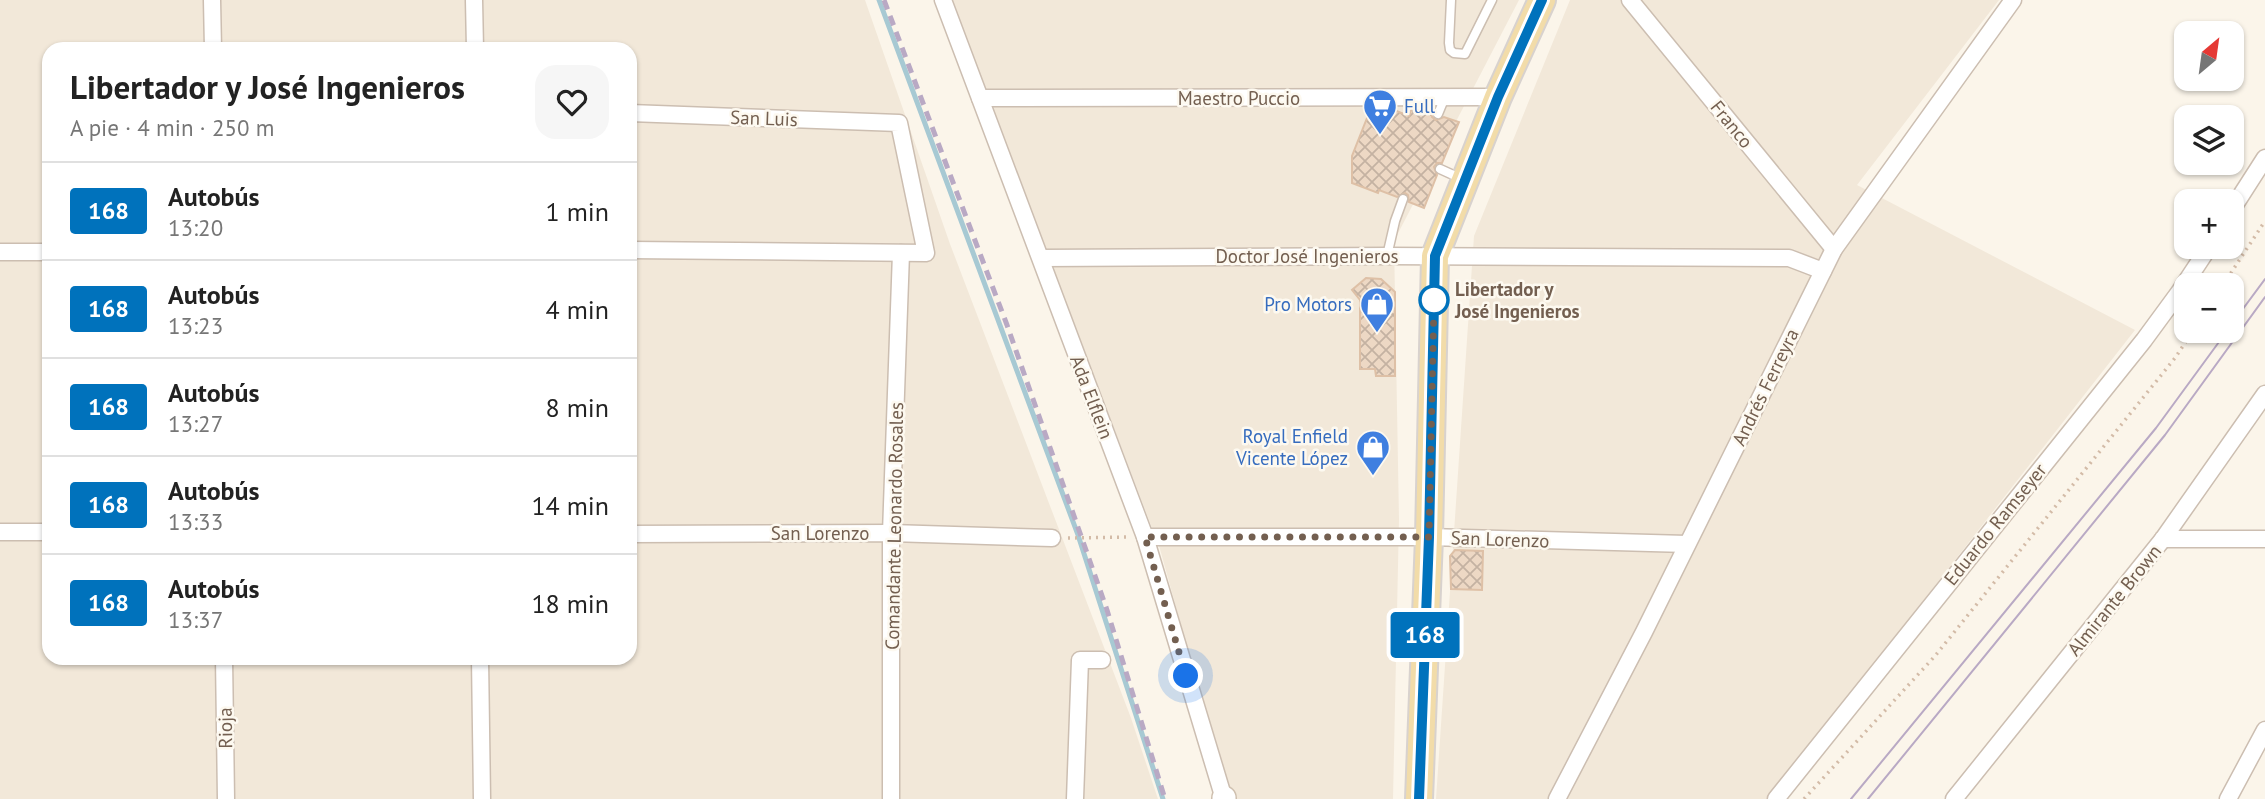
<!DOCTYPE html>
<html lang="es">
<head>
<meta charset="utf-8">
<style>
  body { margin:0; font-family:"PT Sans",sans-serif; background:#f6f6f6; color:#222; height:100vh; display:flex; flex-direction:column; font-size:26px; white-space:nowrap }
  * { box-sizing:border-box; margin:0 }
  p { font-size:23px; color:#767676 }
  .icon { flex:none; width:38px; height:38px; fill:none; stroke:currentColor; stroke-width:2; stroke-linecap:round; stroke-linejoin:round }
  .map { position:relative; flex:1; overflow:hidden }
  .sheet { position:absolute; left:42px; top:42px; width:595px; height:623px; display:flex; flex-direction:column; background:#fff; border-radius:21px; box-shadow:0 2px 5px #0004 }
  .sheet>* { flex:none }
  .badge { padding:0 14px; border-radius:5px; font-size:24px; line-height:46px }
  .needle { width:46px; rotate:29deg }
  .buttons { position:absolute; left:2174px; top:21px; display:grid; gap:14px }
  .buttons a { display:grid; place-items:center; width:70px; height:70px; border-radius:14px; background:#fff; box-shadow:0 2px 5px #0004; font-size:35px }
  .you { position:absolute; width:35px; height:35px; margin:-18px; border:5px solid #fff; border-radius:50%; background:#1a73e8; box-shadow:0 0 0 10px #1a73e833 }
  .map>.badge { position:absolute; translate:-50% -50%; box-shadow:0 0 0 4px #fff }
  .round { display:grid; place-items:center; flex:none; width:74px; height:74px; border-radius:21px; background:#f6f6f6 }
  .head { display:flex; align-items:center; justify-content:space-between; height:119px; padding:0 28px }
  h1 { font-size:33px; font-weight:800; line-height:52px }
  ul { padding:0; list-style:none }
  li { display:flex; align-items:center; gap:21px; height:98px; padding:0 28px; border-top:2px solid #e0e0e0 }
  li div { flex:1 }
  li b { display:block; font-size:26px }
  li em { font-style:normal }
  li .badge { min-width:77px; font-weight:700; text-align:center }
  .map>svg:first-child { display:block }
  .residential { fill:#f2e8d9; fill-rule:evenodd }
  .lines { fill:none; stroke-linecap:round; stroke-linejoin:round }
  .stream { stroke:#a7c9d3; stroke-width:5 }
  .building { fill:url(#building-cross-hatch); stroke:#dec0a6; stroke-width:2 }
  .lane-casing { stroke:#ccbeb1; stroke-width:11 }
  .street-casing { stroke:#ccbeb1; stroke-width:19 }
  .secondary-casing { stroke:#cebfae; stroke-width:26 }
  .primary-casing { stroke:#d8d2ce; stroke-width:30 }
  .path { stroke:#d3bba7; stroke-width:3.5; stroke-dasharray:2 5; stroke-linecap:butt }
  .lane { stroke:#fff; stroke-width:8 }
  .street { stroke:#fff; stroke-width:16 }
  .secondary { stroke:#fff; stroke-width:23 }
  .primary { stroke:#f2dca9; stroke-width:26 }
  .tram { stroke:#b9a9c4; stroke-width:2 }
  .rail { stroke:#b9a9c4; stroke-width:5; stroke-dasharray:10 7; stroke-linecap:butt }
  .line-casing { stroke:#fff; stroke-width:16 }
  .line { stroke:#0072bc; stroke-width:10 }
  .walk { stroke:#735f50; stroke-width:7; stroke-dasharray:0 12.6 }
  .stop-dot { fill:#fff; stroke:#0072bc; stroke-width:3.5 }
  .labels { text-anchor:middle; stroke-width:5; stroke-linejoin:round; paint-order:stroke }
  .street-label { font-size:19px; fill:#735f50; stroke:#fdf9f0 }
  .shop-label { font-size:19px; fill:#366cbe; stroke:#fdf9f0; text-anchor:end }
  .stop-label { font-size:19px; font-weight:bold; fill:#735f50; stroke:#fdf9f0; text-anchor:start }
</style>
</head>
<body>
<div class="map">
<svg width="2265" height="799" viewBox="0 0 2265 799">
  <defs>
    <pattern id="building-cross-hatch" width="8" height="8" patternUnits="userSpaceOnUse" patternTransform="scale(1.75)"><rect width="8" height="8" fill="#edd8c4"/><path d="M0 0l8 8M0 8l8-8" fill="none" stroke="#c4b2a2"/></pattern>
  </defs>
  <rect width="100%" height="100%" fill="#fbf5ea"/>
  <g class="residential">
    <path d="M 0,0 L 865,0 L 950,244 L 1131,718 L 1158,799 L 0,799 ZM 49,49 L 630,49 L 630,658 L 49,658 Z"/>
    <path d="M 951,0 L 1519,0 L 1394,241 L 1399,519 L 1393,799 L 1229,799 L 1160,549 Z"/>
    <path d="M 1570,0 L 1999,0 L 1857,185 L 2135,330 L 1768,799 L 1436,799 L 1474,236 Z"/>
  </g>
  <g class="lines">
    <path class="stream" d="M 879,0 L 1078,535 L 1163,799"/>
  </g>
  <g class="building">
    <path d="M 1371,108 L 1389,108 L 1409,116 L 1412,108 L 1422,108 L 1432,112 L 1432,117 L 1436,120 L 1444,117 L 1459,122 L 1442,163 L 1437,163 L 1434,167 L 1437,175 L 1424,208 L 1409,202 L 1408,195 L 1405,193 L 1397,197 L 1379,190 L 1378,193 L 1352,183 L 1352,156 Z"/>
    <path d="M 1366,278 L 1381,279 L 1395,292 L 1395,376 L 1376,376 L 1375,369 L 1360,369 L 1360,300 L 1352,290 Z"/>
    <path d="M 1455,550 L 1483,551 L 1482,590 L 1451,589 L 1450,556 Z"/>
  </g>
  <g class="lines">
    <g class="lane-casing">
      <g id="lane">
        <path d="M 1451,0 L 1449,43 L 1450,50 L 1454,53 L 1465,54 L 1492,0"/>
        <path d="M 1438,114 L 1445,97"/>
        <path d="M 1440,169 L 1462,179"/>
        <path d="M 1387,256 L 1395,221 L 1403,199"/>
      </g>
    </g>
    <g class="street-casing">
      <g id="street">
        <path d="M 212,0 L 213,49"/>
        <path d="M 474,0 L 475,49"/>
        <path d="M 943,0 L 1145,537 L 1224,799"/>
        <path d="M 1630,0 L 1834,249"/>
        <path d="M 980,98 L 1498,97"/>
        <path d="M 630,113 L 899,123 L 926,253 L 630,250"/>
        <path d="M 2231,211 L 2265,158"/>
        <path d="M 0,252 L 49,252"/>
        <path d="M 1041,258 L 1387,256 L 1789,258 L 1823,271"/>
        <path d="M 0,532 L 49,532"/>
        <path d="M 630,534 L 891,533 L 1052,538"/>
        <path d="M 1145,537 L 1429,537 L 1687,544"/>
        <path d="M 2163,539 L 2265,539"/>
        <path d="M 224,658 L 226,799"/>
        <path d="M 480,658 L 482,799"/>
        <path d="M 891,799 L 891,533 L 901,253"/>
        <path d="M 1075,799 L 1080,660 L 1102,660"/>
        <path d="M 1557,799 L 1644,632 L 1834,249 L 2013,0"/>
        <path d="M 1776,799 L 2144,340 L 2180,291 L 2209,247"/>
        <path d="M 1954,799 L 2163,539 L 2265,394"/>
        <path d="M 2228,799 L 2265,730"/>
      </g>
    </g>
    <g class="secondary-casing">
      <path id="secondary" d="M 1224,799 L 1224,798"/>
    </g>
    <g class="primary-casing">
      <path id="primary" d="M 1419,799 L 1429,537 L 1435,256 L 1498,97 L 1542,0"/>
    </g>
    <g class="path">
      <path d="M 2223,285 L 2265,221"/>
      <path d="M 1068,538 L 1130,537"/>
      <path d="M 1804,799 L 1935,656 L 2175,358 L 2193,331"/>
    </g>
    <use href="#lane" class="lane"/>
    <use href="#street" class="street"/>
    <use href="#secondary" class="secondary"/>
    <use href="#primary" class="primary"/>
    <g class="tram">
      <path d="M 2231,325 L 2265,279"/>
      <path d="M 1851,799 L 2156,428 L 2227,331"/>
      <path d="M 1868,799 L 2165,435 L 2265,297"/>
    </g>
    <path class="rail" d="M 884,0 L 1007,325 L 1107,610 L 1165,799"/>
  </g>
  <g class="lines">
    <g class="line-casing">
      <path id="line" d="M 1419,799 L 1429,537 L 1435,256 L 1498,97 L 1542,0"/>
    </g>
    <use href="#line" class="line"/>
    <path class="walk" d="M 1186,676 L 1145,537 L 1429,537 L 1434,300"/>
  </g>
  <defs>
    <g id="supermarket-pin" transform="scale(1.75)"><path d="M0 17L-7.5 6A9.5 9.5 0 1 1 7.5 6Z" fill="#3f7fe0" stroke="#fdf9f0"/><path d="M-6-5.5h2.5l.6 2H6L4.5 2H-2.5L-4.4-4H-6ZM-1.5 3.2a1.3 1.3 0 1 0 .1 0ZM3 3.2a1.3 1.3 0 1 0 .1 0Z" fill="#fff"/></g>
    <g id="shop-pin" transform="scale(1.75)"><path d="M0 17L-7.5 6A9.5 9.5 0 1 1 7.5 6Z" fill="#3f7fe0" stroke="#fdf9f0"/><path d="M-5-2.5h2.3a2.7 3.5 0 0 1 5.4 0H5L5.5 6h-11ZM-1.5-2.5h3a1.5 2.3 0 0 0-3 0Z" fill="#fff"/></g>
  </defs>
  <g fill-rule="evenodd">
    <use href="#supermarket-pin" x="1380" y="106"/>
    <use href="#shop-pin" x="1377" y="304"/>
    <use href="#shop-pin" x="1373" y="447"/>
  </g>
  <circle class="stop-dot" cx="1434" cy="300" r="14"/>
  <g class="labels">
    <g class="street-label">
      <text x="1239" y="105">Maestro Puccio</text>
      <text transform="translate(764 118) rotate(2)" y="7">San Luis</text>
      <text transform="translate(1732 124) rotate(51)" y="7">Franco</text>
      <text x="1307" y="263">Doctor José Ingenieros</text>
      <text transform="translate(1765 387) rotate(-64)" y="7">Andrés Ferreyra</text>
      <text transform="translate(1092 397) rotate(69)" y="7">Ada Elflein</text>
      <text transform="translate(1995 524) rotate(-51)" y="7">Eduardo Ramseyer</text>
      <text transform="translate(894 526) rotate(-89)" y="7">Comandante Leonardo Rosales</text>
      <text x="820" y="540">San Lorenzo</text>
      <text transform="translate(1500 539) rotate(2)" y="7">San Lorenzo</text>
      <text transform="translate(2114 600) rotate(-51)" y="7">Almirante Brown</text>
      <text transform="translate(225 728) rotate(-91)" y="7">Rioja</text>
    </g>
    <g class="shop-label">
      <text x="1404" y="113" text-anchor="start">Full</text>
      <text x="1352" y="311">Pro Motors</text>
      <text x="1348" y="443">Royal Enfield<tspan x="1348" dy="22">Vicente López</tspan></text>
    </g>
    <g class="stop-label">
      <text x="1455" y="296">Libertador y<tspan x="1455" dy="22">José Ingenieros</tspan></text>
    </g>
  </g>
</svg>
<div class="buttons">
<a><svg class="needle" viewBox="-14 -14 28 28"><path d="M0-13l5 13h-10z" fill="#e53935"/><path d="M0 13l5-13h-10z" fill="#767676"/></svg></a>
<a><svg class="icon" aria-label="layers" viewBox="0 0 24 24"><path d="M12 4l9 5-9 5-9-5zM3 14l9 5 9-5"/></svg></a>
<a>+</a>
<a>−</a>
</div>
<div class="you" style="left:1186px;top:676px"></div>
<b class="badge" style="left:1425px;top:635px;background:#0072bc;color:#fff">168</b>
<section class="sheet">
<div class="head"><div><h1>Libertador y José Ingenieros</h1><p>A pie · 4 min · 250 m</p></div><a class="round"><svg class="icon" aria-label="heart" viewBox="0 0 24 24"><path d="M12 20l-8-8c-3-5 5-10 8-4 3-6 11-1 8 4z"/></svg></a></div>
<ul>
<li><span class="badge" style="background:#0072bc;color:#fff">168</span><div><b>Autobús</b><p>13:20</p></div><em>1 min</em></li>
<li><span class="badge" style="background:#0072bc;color:#fff">168</span><div><b>Autobús</b><p>13:23</p></div><em>4 min</em></li>
<li><span class="badge" style="background:#0072bc;color:#fff">168</span><div><b>Autobús</b><p>13:27</p></div><em>8 min</em></li>
<li><span class="badge" style="background:#0072bc;color:#fff">168</span><div><b>Autobús</b><p>13:33</p></div><em>14 min</em></li>
<li><span class="badge" style="background:#0072bc;color:#fff">168</span><div><b>Autobús</b><p>13:37</p></div><em>18 min</em></li>
</ul>
</section>
</div>
</body>
</html>
